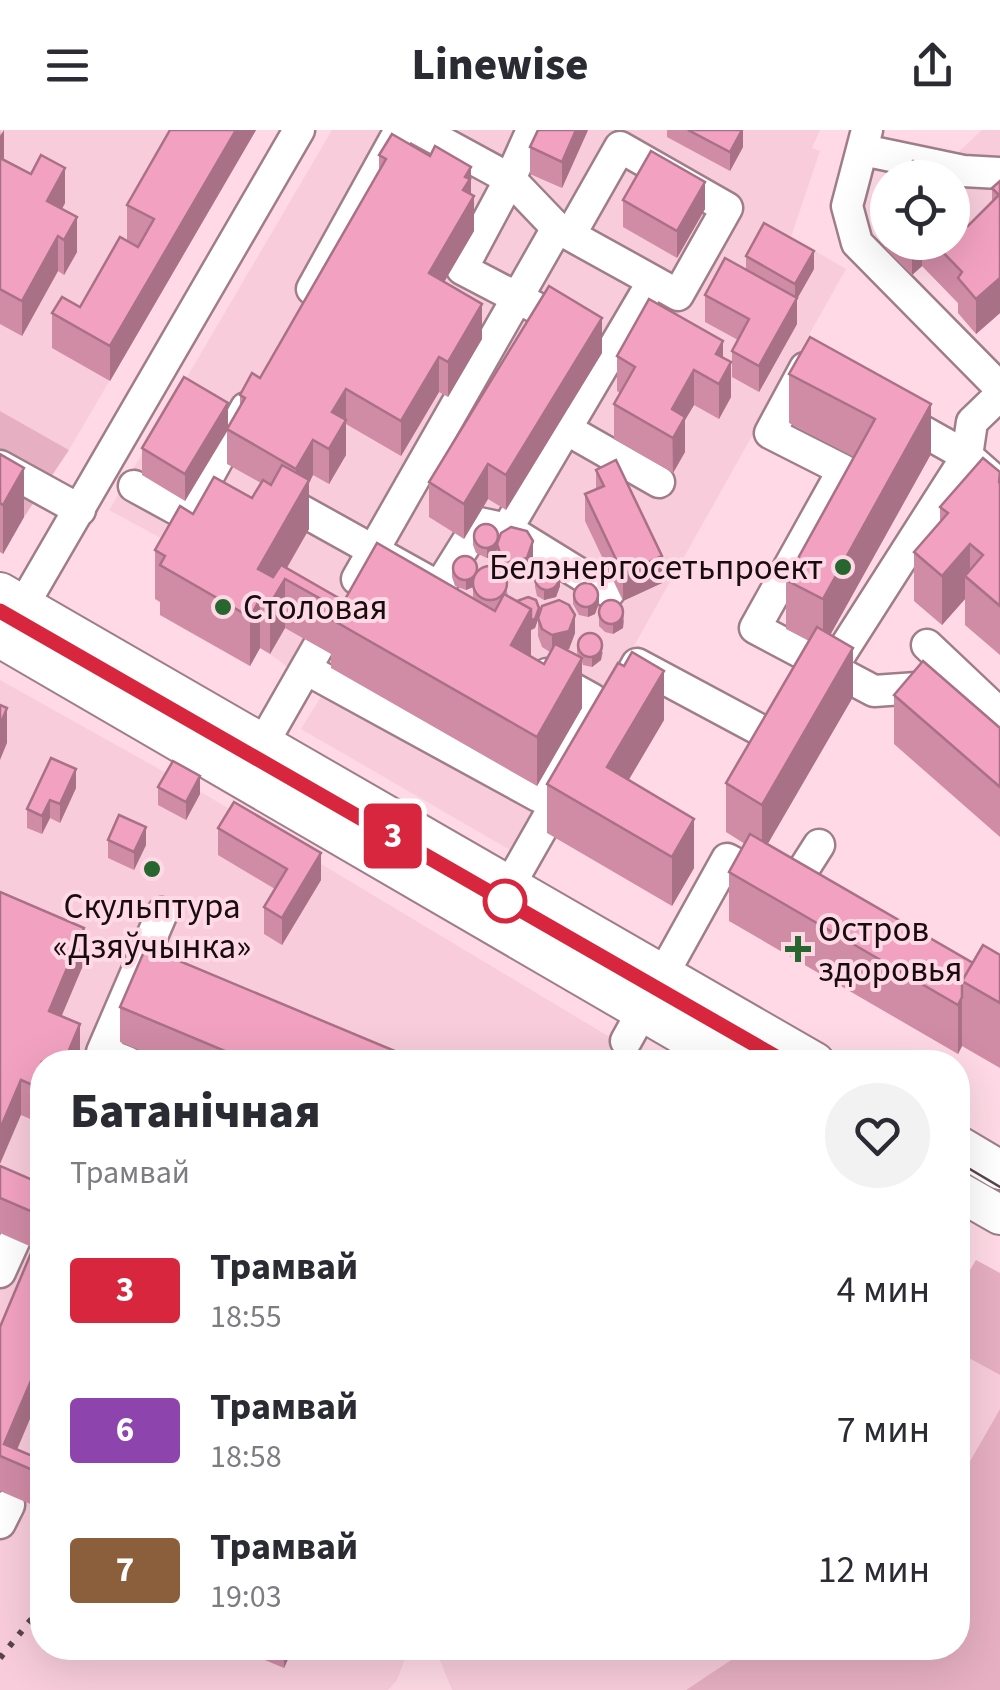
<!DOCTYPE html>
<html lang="ru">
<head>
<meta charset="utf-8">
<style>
  body { margin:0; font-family:"Source Sans 3",sans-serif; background:#f2f2f3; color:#2b2b33; height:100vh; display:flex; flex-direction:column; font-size:38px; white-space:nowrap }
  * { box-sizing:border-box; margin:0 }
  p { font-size:32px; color:#7c7c81 }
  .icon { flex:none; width:55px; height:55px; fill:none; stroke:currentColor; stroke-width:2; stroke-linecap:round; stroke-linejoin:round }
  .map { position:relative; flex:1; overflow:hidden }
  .sheet { position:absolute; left:30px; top:920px; width:940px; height:610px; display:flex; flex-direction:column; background:#fff; border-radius:40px; box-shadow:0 10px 40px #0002 }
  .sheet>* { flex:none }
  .badge { padding:0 20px; border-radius:8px; font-size:35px; line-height:65px }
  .controls { position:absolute; left:870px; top:30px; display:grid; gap:20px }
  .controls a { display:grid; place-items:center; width:100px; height:100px; border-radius:50%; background:#fff; box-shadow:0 10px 40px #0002; font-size:50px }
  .map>.badge { position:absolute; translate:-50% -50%; box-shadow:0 0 0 5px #fff }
  .round { display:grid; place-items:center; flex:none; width:105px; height:105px; border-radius:52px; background:#f2f2f3 }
  .overview { display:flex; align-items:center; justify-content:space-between; height:170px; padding:0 40px }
  h1 { font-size:48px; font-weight:800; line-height:75px }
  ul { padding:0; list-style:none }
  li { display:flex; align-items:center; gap:30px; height:140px; padding:0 40px }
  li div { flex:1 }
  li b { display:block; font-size:38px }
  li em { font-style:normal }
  li .badge { min-width:110px; font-weight:700; text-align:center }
  header { display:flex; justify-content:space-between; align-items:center; height:130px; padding:0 40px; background:#fff; font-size:45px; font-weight:800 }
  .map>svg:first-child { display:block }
  .built { fill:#f8ccdb }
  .green { fill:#e6afc2 }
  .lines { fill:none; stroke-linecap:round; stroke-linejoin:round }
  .minor-casing { stroke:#9f7e8a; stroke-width:35 }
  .major-casing { stroke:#9f7e8a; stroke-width:42 }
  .minor { stroke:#fff; stroke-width:30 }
  .major { stroke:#fff; stroke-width:38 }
  .tram { stroke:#57444b; stroke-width:2.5 }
  .rail { stroke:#57444b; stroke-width:6; stroke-dasharray:5 10; stroke-linecap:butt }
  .wall { fill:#d08ba5; fill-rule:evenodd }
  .shaded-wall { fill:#a97186 }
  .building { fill:#f2a2c0; stroke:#a97186; stroke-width:2.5 }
  .line-casing { stroke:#fff; stroke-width:22 }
  .line { stroke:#d7263d; stroke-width:15 }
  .poi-dot { fill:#28662f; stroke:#ffdae6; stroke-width:4 }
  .stop-dot { fill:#fff; stroke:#d7263d; stroke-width:5 }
  .labels { text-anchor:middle; stroke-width:8; stroke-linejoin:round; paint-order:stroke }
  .poi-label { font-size:35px; fill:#180c11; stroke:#ffdae6; text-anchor:start }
</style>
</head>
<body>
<header><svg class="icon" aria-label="menu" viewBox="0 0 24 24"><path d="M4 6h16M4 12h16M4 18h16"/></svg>Linewise<svg class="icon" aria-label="share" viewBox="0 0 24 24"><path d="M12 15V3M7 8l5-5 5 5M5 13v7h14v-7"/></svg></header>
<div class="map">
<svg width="1000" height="1560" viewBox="0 0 1000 1560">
  <rect width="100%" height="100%" fill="#ffdae6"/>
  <g class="built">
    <path d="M 0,0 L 256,0 L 69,320 L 0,281 Z"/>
    <path d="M 332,0 L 820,0 L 812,18 L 820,21 L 791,107 L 846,139 L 517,724 L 301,599 L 325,560 L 301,547 L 270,524 L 260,518 L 250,536 L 160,485 L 165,475 L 155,469 L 180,425 L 196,427 L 109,380 Z"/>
    <path d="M 982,0 L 1000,0 L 1000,183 L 976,204 L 958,183 L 961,177 L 923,136 L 912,145 L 886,119 L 892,113 L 952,112 L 952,48 L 932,47 Z"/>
    <path d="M 0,550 L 211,668 L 613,909 L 606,932 L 42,932 L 42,1518 L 409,1518 L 397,1550 L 388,1560 L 0,1560 Z"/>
    <path d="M 958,1222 L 1000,1245 L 1000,1279 L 958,1352 Z"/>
    <path d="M 435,1518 L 749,1518 L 686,1560 L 452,1560 Z"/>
  </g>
  <g class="green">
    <path d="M 0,281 L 69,320 L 24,387 L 0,374 Z"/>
    <path d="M 976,1130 L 1000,1143 L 1000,1245 L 958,1222 L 958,1160 Z"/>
    <path d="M 1000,1279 L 1000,1560 L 686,1560 L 749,1518 L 958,1518 L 958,1352 Z"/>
  </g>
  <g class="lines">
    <g class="minor-casing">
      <g id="minor">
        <path d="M 420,0 L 510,49 L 532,0"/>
        <path d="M 867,0 L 847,76 L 857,113 L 1000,258"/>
        <path d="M 863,20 L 963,41 L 1000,43"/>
        <path d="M 312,159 L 400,0"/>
        <path d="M 809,240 L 805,238 L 770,303 L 843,340 L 755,498 L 874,561 L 931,557 L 935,561"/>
        <path d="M 1000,265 L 972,292 L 967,326 L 1000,355"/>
        <path d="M 566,299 L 659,352"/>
        <path d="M 0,336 L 80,380"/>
        <path d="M 134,356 L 187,385 L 246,278"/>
        <path d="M 272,380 L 297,378 L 439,457 L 479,393 L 507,399"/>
        <path d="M 357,449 L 557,98 L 510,49 L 462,139 L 573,197"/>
        <path d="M 609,462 L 507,399 L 653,151 L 678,165 L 727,78 L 620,17 L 570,105 L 653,151"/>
        <path d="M 3,510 L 299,0"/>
        <path d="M 927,515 L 1000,584"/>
        <path d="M 306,539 L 538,666 L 592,569 L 547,544"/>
        <path d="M 831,539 L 967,326 L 894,285"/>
        <path d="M 632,543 L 637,534 L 762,601"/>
        <path d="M 262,615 L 318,517"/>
        <path d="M 509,756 L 566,656"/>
        <path d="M 789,762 L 819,715"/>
        <path d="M 626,911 L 727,729 L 768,751"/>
        <path d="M 127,932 L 102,922 L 162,783"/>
        <path d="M 0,1142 L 15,1109"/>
        <path d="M 0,1393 L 9,1375"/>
      </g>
    </g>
    <g class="major-casing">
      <g id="major">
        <path d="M 0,462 L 815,932"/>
        <path d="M 0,508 L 729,932"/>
        <path d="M 958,1015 L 1000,1040"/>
        <path d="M 958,1061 L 1000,1085"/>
      </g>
    </g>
    <use href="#minor" class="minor"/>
    <use href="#major" class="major"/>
    <g class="tram">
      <path d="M 0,481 L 785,932"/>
      <path d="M 958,1032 L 1000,1057"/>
    </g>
    <path class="rail" d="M 0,1528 L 42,1476"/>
  </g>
  <g class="wall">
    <path d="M 0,0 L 4,30 L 65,73 L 62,79 L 77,122 L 64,145 L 58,141 L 22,206 L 0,194 Z"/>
    <path d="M 170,0 L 256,0 L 110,251 L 52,218 L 52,183 L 80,177 L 138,116 L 127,110 L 127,75 Z"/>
    <path d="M 588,0 L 562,58 L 530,44 L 530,17 Z"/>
    <path d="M 667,0 L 743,0 L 743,17 L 730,41 L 667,7 Z"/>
    <path d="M 379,25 L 471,65 L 474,101 L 444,152 L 482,209 L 448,267 L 439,262 L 401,326 L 346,294 L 346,325 L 329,354 L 313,345 L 309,353 L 309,399 L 287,438 L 344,471 L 473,468 L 473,457 L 466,460 L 455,456 L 452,447 L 452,438 L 477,441 L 500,440 L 497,433 L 497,418 L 495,425 L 487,428 L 476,423 L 473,415 L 473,406 L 499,410 L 533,430 L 527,446 L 511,450 L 504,446 L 508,466 L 539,486 L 575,503 L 569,519 L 566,520 L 579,527 L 577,524 L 577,515 L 603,522 L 601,530 L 592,537 L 583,535 L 582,532 L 582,578 L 537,656 L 331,538 L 331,524 L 285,498 L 270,524 L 260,518 L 250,536 L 160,485 L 160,472 L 155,469 L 155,420 L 193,384 L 252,368 L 261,353 L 227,334 L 227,300 L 185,371 L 142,345 L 142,318 L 228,299 L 240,278 L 240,265 L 260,248 L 379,41 ZM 538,489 L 538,506 L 542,517 L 550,522 L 544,534 L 531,527 L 531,500 L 535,498 Z"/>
    <path d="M 1000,51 L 1000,183 L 976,204 L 958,183 L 958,173 L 922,136 L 912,145 L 886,119 L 886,106 L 878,97 L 878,62 L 888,53 L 888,112 L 952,112 L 992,72 L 992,58 Z"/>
    <path d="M 623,70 L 705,79 L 677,128 L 623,97 Z"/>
    <path d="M 746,126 L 814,139 L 797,169 L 797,194 L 759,262 L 732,247 L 732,221 L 738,210 L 705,192 L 705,165 L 746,139 Z"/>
    <path d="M 810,207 L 931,324 L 830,505 L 853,567 L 767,714 L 973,833 L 1000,825 L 1000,938 L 962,916 L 958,924 L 729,791 L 729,742 L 745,714 L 726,702 L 726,653 L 809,511 L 786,499 L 786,450 L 854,327 L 789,293 L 789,244 Z"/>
    <path d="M 602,223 L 506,380 L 488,369 L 464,409 L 429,387 L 429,352 Z"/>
    <path d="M 617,226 L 723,228 L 731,267 L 719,289 L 694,275 L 685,290 L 685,322 L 673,343 L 614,309 L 614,274 L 620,263 L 617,261 Z"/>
    <path d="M 0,324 L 24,387 L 3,424 L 0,422 Z"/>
    <path d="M 596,340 L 662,453 L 623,471 L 585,391 L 585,364 L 596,359 Z"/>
    <path d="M 1000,342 L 1000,525 L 965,495 L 965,469 L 942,495 L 914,471 L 914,422 L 940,392 L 940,377 Z"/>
    <path d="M 535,448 L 560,456 L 556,467 L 544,470 L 537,466 L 535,457 Z"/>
    <path d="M 573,465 L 599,473 L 595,484 L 588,487 L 579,485 L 573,474 Z"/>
    <path d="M 599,487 L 624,490 L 623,498 L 613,504 L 605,502 L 599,496 Z"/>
    <path d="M 894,565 L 1000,598 L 1000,707 L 894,614 Z"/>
    <path d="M 664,590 L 628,650 L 694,738 L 672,776 L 547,703 L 547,654 Z"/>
    <path d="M 158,657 L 200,664 L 186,690 L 158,675 Z"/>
    <path d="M 76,658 L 60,693 L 50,688 L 42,704 L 27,698 L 27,679 Z"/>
    <path d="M 218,698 L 321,750 L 282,815 L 264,804 L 264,777 L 275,759 L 218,725 Z"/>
    <path d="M 108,710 L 146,715 L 134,740 L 108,728 Z"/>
    <path d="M 0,762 L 84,833 L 61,886 L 80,929 L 42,932 L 42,994 L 21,985 Z"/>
    <path d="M 120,877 L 421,932 L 168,932 L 120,912 Z"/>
    <path d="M 0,1036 L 42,1054 L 42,1260 L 17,1320 L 42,1330 L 42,1379 L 0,1361 L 0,1197 L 34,1118 L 0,1103 Z"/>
    <path d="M 236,1518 L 293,1518 L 284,1538 Z"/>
  </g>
  <g class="shaded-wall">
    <path d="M 4,0 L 4,34 L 0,41 L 0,6 Z"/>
    <path d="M 236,0 L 256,0 L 110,251 L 110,216 Z"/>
    <path d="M 576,0 L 588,0 L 562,58 L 562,32 Z"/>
    <path d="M 743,0 L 743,17 L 730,41 L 730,22 Z"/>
    <path d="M 471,37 L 471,71 L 474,66 L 474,101 L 429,178 L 429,143 L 463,60 L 465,47 Z"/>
    <path d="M 65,38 L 65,73 L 47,106 L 47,71 Z"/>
    <path d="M 705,52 L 705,79 L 677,128 L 677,101 Z"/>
    <path d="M 77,87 L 77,122 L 64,145 L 64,110 Z"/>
    <path d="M 58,106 L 58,141 L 22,206 L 22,171 Z"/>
    <path d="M 912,112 L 922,112 L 922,136 L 912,145 Z"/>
    <path d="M 814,121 L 814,139 L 797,169 L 797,194 L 759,262 L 759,236 L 795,171 L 795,154 Z"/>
    <path d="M 1000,148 L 1000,183 L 976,204 L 976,169 Z"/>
    <path d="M 482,174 L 482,209 L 448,267 L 448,232 Z"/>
    <path d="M 602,188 L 602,223 L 506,380 L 506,345 Z"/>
    <path d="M 723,211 L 723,246 L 716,224 Z"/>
    <path d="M 439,227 L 439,262 L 401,326 L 401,291 Z"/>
    <path d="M 731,232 L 731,267 L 719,289 L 719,254 Z"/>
    <path d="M 694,240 L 694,275 L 685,290 L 685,322 L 673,343 L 672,279 Z"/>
    <path d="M 346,259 L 346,325 L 329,354 L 329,319 L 332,282 Z"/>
    <path d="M 228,273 L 228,300 L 185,371 L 185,344 Z"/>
    <path d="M 931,274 L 931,324 L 823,518 L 823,469 Z"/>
    <path d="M 313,310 L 313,345 L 309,353 L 309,399 L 267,472 L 260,469 L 260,518 L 250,536 L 250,487 L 258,439 L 296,372 L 296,339 Z"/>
    <path d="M 488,334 L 488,369 L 464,409 L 464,374 Z"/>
    <path d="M 24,338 L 24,387 L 3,424 L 3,375 Z"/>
    <path d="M 499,404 L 499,414 L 495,425 L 487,428 L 487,419 Z"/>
    <path d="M 533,411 L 533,430 L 527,446 L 511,450 L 511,432 Z"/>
    <path d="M 970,414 L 970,450 L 965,446 L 965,469 L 942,495 L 942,446 Z"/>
    <path d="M 662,426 L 662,453 L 623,471 L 623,444 Z"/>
    <path d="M 477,440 L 473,457 L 466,460 L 466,451 Z"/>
    <path d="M 560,446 L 560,456 L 556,467 L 544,470 L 544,461 Z"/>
    <path d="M 285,449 L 285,498 L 270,524 L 270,474 Z"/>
    <path d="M 599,463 L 599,473 L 595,484 L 588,487 L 588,478 Z"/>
    <path d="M 539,478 L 539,487 L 535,498 L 531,500 L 531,529 L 511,515 L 531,479 Z"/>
    <path d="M 624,480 L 623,498 L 613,504 L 613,495 Z"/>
    <path d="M 575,485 L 575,503 L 569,519 L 552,524 L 552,505 Z"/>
    <path d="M 603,513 L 601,530 L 592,537 L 592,527 Z"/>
    <path d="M 853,518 L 853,567 L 762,724 L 762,675 Z"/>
    <path d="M 582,528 L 582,578 L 537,656 L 537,607 Z"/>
    <path d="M 664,541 L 664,590 L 607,687 L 607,637 Z"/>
    <path d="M 7,578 L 7,613 L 0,630 L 0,595 Z"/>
    <path d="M 76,639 L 76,658 L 60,693 L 60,674 Z"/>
    <path d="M 200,646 L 200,664 L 186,690 L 186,672 Z"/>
    <path d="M 50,670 L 50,688 L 42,704 L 42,686 Z"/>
    <path d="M 694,689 L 694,738 L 672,776 L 672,727 Z"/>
    <path d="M 146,697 L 146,715 L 134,740 L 134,722 Z"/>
    <path d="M 321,723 L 321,750 L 282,815 L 282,788 Z"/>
    <path d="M 84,798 L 84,833 L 49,916 L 49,881 Z"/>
    <path d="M 962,867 L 962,916 L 958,924 L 958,875 Z"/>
    <path d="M 80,894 L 80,929 L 78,932 L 64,932 Z"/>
    <path d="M 21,950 L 21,985 L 0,1034 L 0,999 Z"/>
    <path d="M 42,1225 L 42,1260 L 12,1331 L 4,1314 Z"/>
    <path d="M 966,1248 L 966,1298 L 958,1312 L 958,1263 Z"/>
    <path d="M 284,1518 L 293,1518 L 284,1538 Z"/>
  </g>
  <g class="building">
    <path d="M 170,0 L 236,0 L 110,216 L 52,183 L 62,167 L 80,177 L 120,107 L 138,117 L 154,89 L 127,75 Z"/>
    <path d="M 538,0 L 576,0 L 562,32 L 530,17 Z"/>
    <path d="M 688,0 L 742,0 L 730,22 Z"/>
    <path d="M 392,4 L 430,26 L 435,16 L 471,37 L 465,47 L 470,49 L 463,60 L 474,66 L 429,143 L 482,174 L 448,232 L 439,227 L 401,291 L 346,259 L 332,282 L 346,290 L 329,319 L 313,310 L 296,339 L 227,299 L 245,268 L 240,265 L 252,243 L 260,248 L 386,29 L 379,25 Z"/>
    <path d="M 651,21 L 705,52 L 677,101 L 623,70 Z"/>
    <path d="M 41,25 L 65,38 L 47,71 L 77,87 L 64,110 L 58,106 L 22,171 L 0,159 L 0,28 L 31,44 Z"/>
    <path d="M 913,31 L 927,48 L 894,48 Z"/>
    <path d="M 1000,51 L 1000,148 L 976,169 L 958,148 L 962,142 L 933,112 L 952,112 L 952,78 L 968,96 L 999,65 L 992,58 Z"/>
    <path d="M 888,53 L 888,72 L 878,62 Z"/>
    <path d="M 764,93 L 814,121 L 795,154 L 746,126 Z"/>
    <path d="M 725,128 L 797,168 L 759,236 L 732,221 L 749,189 L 705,165 Z"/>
    <path d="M 549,156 L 602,188 L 506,345 L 488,334 L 464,374 L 429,352 Z"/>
    <path d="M 649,169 L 723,211 L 716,224 L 731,232 L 719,254 L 694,240 L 672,279 L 685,287 L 673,308 L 614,274 L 635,237 L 617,226 Z"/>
    <path d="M 810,207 L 931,274 L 823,469 L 786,450 L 875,289 L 789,244 Z"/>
    <path d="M 184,247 L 228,273 L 185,344 L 142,318 Z"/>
    <path d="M 0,324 L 24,338 L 3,375 L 0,373 Z"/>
    <path d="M 983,328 L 1000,342 L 999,352 L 1000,354 L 1000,476 L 965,446 L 983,425 L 970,414 L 942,446 L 914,422 L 948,383 L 940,377 Z"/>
    <path d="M 616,330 L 662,426 L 623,444 L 585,364 L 604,356 L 596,340 Z"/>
    <path d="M 282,335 L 309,350 L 258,439 L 273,447 L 281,435 L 344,471 L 377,413 L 495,481 L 504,464 L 531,479 L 511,515 L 544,534 L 555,514 L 582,528 L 537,607 L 331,489 L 337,478 L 285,449 L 270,474 L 260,469 L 250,487 L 160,435 L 165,426 L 155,420 L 180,376 L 193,384 L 214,347 L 252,368 L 263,350 L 271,355 Z"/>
    <circle cx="486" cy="406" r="12"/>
    <path d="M 511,397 L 527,401 L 533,411 L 527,428 L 511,432 L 501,426 L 497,414 L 501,403 Z"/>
    <circle cx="465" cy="438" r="12"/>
    <circle cx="547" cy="448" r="12"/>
    <circle cx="490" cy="453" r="17"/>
    <circle cx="586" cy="465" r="12"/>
    <path d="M 528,467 L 536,470 L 539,478 L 535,489 L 531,490 L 531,479 L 517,471 Z"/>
    <circle cx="611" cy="482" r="12"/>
    <path d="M 559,470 L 569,475 L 575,485 L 569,501 L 552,505 L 542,499 L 538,488 L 542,476 Z"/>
    <path d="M 817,497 L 853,518 L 762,675 L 726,653 Z"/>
    <circle cx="590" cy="515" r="12"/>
    <path d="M 632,522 L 664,541 L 607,637 L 694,689 L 672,727 L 547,654 L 618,533 L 624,536 Z"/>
    <path d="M 923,531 L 1000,598 L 1000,657 L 894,565 Z"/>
    <path d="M 0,575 L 7,578 L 0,595 Z"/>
    <path d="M 51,628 L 76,639 L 60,674 L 50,670 L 42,686 L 27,679 Z"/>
    <path d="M 173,631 L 200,646 L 186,672 L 158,657 Z"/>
    <path d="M 234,672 L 321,723 L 282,788 L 264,777 L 287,739 L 218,698 Z"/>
    <path d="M 119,685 L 146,697 L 134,722 L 108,710 Z"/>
    <path d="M 750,704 L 973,833 L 962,851 L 962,867 L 958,875 L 729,742 Z"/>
    <path d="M 0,762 L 84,798 L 49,881 L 80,894 L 64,932 L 42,932 L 42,959 L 21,950 L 0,999 Z"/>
    <path d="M 983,815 L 1000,825 L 1000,873 L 962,851 Z"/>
    <path d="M 146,817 L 421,932 L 251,932 L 120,877 Z"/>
    <path d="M 0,1036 L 42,1054 L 42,1086 L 0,1068 Z"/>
    <path d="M 42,1097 L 42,1225 L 4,1314 L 42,1330 L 42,1344 L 0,1326 L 0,1197 Z"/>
    <path d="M 958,1244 L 966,1248 L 958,1263 Z"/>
  </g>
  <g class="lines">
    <g class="line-casing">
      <path id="line" d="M 0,481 L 785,932"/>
    </g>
    <use href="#line" class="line"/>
  </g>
  <g class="poi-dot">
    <circle cx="843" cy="437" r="10"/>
    <circle cx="223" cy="477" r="10"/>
    <circle cx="152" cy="739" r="10"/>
    <path d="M793 804h10v10h10v10h-10v10h-10v-10h-10v-10h10z"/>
  </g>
  <circle class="stop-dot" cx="505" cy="771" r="20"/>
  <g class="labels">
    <g class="poi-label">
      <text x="823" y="449" text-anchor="end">Белэнергосетьпроект</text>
      <text x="243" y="489">Столовая</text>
      <text x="152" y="788" text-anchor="middle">Скульптура<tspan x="152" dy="40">«Дзяўчынка»</tspan></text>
      <text x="818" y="811">Остров<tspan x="818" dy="40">здоровья</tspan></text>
    </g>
  </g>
</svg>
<div class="controls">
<a><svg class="icon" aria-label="locate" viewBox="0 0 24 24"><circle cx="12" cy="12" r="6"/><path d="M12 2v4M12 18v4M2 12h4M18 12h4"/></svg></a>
</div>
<b class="badge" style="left:393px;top:706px;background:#d7263d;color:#fff">3</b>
<section class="sheet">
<div class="overview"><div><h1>Батанічная</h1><p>Трамвай</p></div><a class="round"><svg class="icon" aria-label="heart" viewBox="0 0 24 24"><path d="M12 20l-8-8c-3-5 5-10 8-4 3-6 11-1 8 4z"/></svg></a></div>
<ul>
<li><span class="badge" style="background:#d7263d;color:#fff">3</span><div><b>Трамвай</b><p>18:55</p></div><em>4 мин</em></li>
<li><span class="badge" style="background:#8e44ad;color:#fff">6</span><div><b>Трамвай</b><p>18:58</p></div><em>7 мин</em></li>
<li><span class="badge" style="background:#8b5e3c;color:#fff">7</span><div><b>Трамвай</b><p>19:03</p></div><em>12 мин</em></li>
</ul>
</section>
</div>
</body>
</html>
